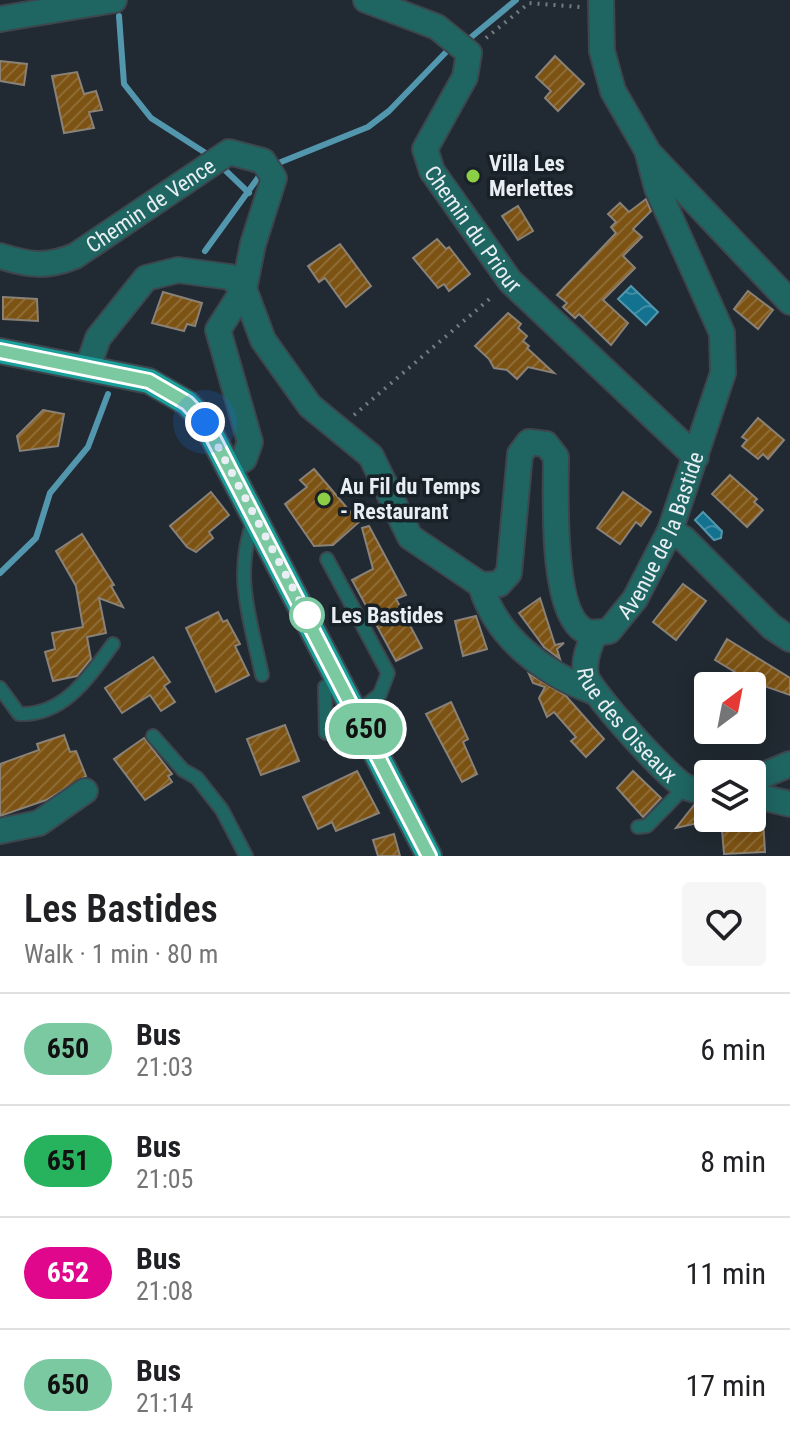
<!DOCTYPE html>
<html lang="en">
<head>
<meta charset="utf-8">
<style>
  body { margin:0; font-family:"Roboto Condensed",sans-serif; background:#f6f6f6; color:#202124; height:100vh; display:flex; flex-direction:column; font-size:30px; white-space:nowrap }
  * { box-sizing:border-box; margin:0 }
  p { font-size:26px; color:#757577 }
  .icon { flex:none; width:44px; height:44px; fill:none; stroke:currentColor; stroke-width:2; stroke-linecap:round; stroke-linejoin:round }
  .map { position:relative; height:856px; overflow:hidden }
  .sheet { display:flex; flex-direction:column; background:#fff; flex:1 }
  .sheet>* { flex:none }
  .badge { padding:0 16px; border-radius:26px; font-size:28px; line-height:52px }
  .needle { width:52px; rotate:32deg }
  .fabs { position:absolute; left:694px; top:672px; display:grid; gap:16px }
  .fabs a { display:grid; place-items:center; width:72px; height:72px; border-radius:8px; background:#fff; box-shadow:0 4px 20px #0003; font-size:40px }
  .you { position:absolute; width:40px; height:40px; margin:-20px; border:6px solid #fff; border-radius:50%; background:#1a73e8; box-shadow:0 0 0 12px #1a73e833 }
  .map>.badge { position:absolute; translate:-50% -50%; box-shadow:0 0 0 4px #fff }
  .round { display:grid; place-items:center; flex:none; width:84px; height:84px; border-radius:8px; background:#f6f6f6 }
  .headline { display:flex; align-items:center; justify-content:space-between; height:136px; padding:0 24px }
  h1 { font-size:38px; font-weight:600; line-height:60px }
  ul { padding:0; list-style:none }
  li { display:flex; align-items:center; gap:24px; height:112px; padding:0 24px; border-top:2px solid #e0e0e0 }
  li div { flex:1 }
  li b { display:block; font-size:30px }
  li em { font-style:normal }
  li .badge { min-width:88px; font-weight:700; text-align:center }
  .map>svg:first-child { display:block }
  .water { fill:url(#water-waves); stroke:#5297ae; stroke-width:2 }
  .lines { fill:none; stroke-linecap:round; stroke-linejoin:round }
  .stream { stroke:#5297ae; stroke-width:6 }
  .building { fill:url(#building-hatch); stroke:#8a8177; stroke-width:2 }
  .service-casing { stroke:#3d454d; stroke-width:16 }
  .minor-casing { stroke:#3d454d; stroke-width:28 }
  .primary-casing { stroke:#3d454d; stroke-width:28 }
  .path { stroke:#747c83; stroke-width:4; stroke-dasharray:2 6; stroke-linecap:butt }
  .service { stroke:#1f6663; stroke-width:12 }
  .minor { stroke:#1f6663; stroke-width:24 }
  .primary { stroke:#1a9e99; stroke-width:24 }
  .line-casing { stroke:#fff; stroke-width:18 }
  .line { stroke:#7ac9a1; stroke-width:12 }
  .walk { stroke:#e8eef3; stroke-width:8; stroke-dasharray:0 14.4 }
  .poi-dot { fill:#8cce46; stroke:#182128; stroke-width:3 }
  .stop-dot { fill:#fff; stroke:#7ac9a1; stroke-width:4 }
  .labels { text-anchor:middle; stroke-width:7; stroke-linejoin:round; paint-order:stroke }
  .poi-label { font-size:22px; font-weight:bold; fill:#e8eef3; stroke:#182128; text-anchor:start }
  .street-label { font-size:22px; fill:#e8eef3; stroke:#182128 }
  .stop-label { font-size:22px; font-weight:bold; fill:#e8eef3; stroke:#182128; text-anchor:start }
</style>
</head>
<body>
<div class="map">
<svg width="790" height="856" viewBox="0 0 790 856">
  <defs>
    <pattern id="water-waves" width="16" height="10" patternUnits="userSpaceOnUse" patternTransform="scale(2)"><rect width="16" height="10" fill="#127290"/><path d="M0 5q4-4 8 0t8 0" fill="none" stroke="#408da5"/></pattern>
    <pattern id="building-hatch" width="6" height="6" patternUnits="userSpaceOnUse" patternTransform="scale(2)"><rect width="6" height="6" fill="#7c5313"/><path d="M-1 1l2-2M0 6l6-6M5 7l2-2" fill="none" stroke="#8f6c36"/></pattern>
  </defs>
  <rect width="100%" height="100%" fill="#212a32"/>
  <g class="water">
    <path d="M 631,286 L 658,312 L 646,325 L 618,299 Z"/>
    <path d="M 703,512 L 722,531 L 721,538 L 714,540 L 695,520 Z"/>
  </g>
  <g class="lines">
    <g class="stream">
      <path d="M 119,16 L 124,84 L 151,118 L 204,152"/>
      <path d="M 469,39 L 516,0"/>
      <path d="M 281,162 L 368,127 L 389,111 L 449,49"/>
      <path d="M 224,169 L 249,193"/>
      <path d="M 205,251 L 260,175"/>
      <path d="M 0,573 L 36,538 L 50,493 L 88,447 L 108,394"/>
    </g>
  </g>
  <g class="building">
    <path d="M 555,56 L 584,84 L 558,111 L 545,98 L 551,91 L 536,77 Z"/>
    <path d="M 0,61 L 27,64 L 24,85 L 0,81 Z"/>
    <path d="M 77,72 L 84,94 L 96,91 L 102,110 L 89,112 L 94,128 L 64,133 L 52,76 Z"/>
    <path d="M 646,199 L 651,211 L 633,229 L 642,237 L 623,256 L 635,268 L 603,300 L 628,323 L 611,345 L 579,314 L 575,318 L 563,307 L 567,303 L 557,295 L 616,233 L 611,227 L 616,222 L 608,214 L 620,203 L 629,212 Z"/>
    <path d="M 518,206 L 533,231 L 518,240 L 502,216 Z"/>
    <path d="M 437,239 L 446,249 L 449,247 L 470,274 L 449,291 L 444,284 L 438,288 L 413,258 Z"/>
    <path d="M 340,244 L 371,286 L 346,307 L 325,278 L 319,282 L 308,266 Z"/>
    <path d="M 748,291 L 773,310 L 758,329 L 734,309 Z"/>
    <path d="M 163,292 L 202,303 L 195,326 L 187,324 L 184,331 L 152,323 Z"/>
    <path d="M 3,297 L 37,299 L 38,321 L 3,319 Z"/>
    <path d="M 508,313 L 521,324 L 518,328 L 527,336 L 523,341 L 529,346 L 527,348 L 554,373 L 528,367 L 517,379 L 507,370 L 494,368 L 489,359 L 475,346 Z"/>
    <path d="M 43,410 L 64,414 L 58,446 L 20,451 L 17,436 Z"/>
    <path d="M 758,418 L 784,440 L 768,459 L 763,454 L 758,459 L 742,446 L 747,440 L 742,437 Z"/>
    <path d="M 314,469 L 359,522 L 333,545 L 314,546 L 285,504 L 307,487 L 300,480 Z"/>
    <path d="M 730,475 L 757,499 L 754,502 L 763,510 L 747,527 L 712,494 Z"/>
    <path d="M 211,492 L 229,515 L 209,532 L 213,538 L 196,552 L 187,547 L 170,526 Z"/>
    <path d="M 623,492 L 651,512 L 641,526 L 636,522 L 620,544 L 597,528 Z"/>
    <path d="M 369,526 L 406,595 L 396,599 L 422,648 L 396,661 L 352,580 L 373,569 L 362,528 Z"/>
    <path d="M 82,534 L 114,585 L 111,586 L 123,607 L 99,598 L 106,633 L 87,637 L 91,659 L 77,676 L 53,681 L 45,652 L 55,649 L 52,633 L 83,627 L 76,586 L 56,551 Z"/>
    <path d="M 683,584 L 706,601 L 676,640 L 653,622 Z"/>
    <path d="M 540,598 L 555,645 L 564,643 L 557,649 L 560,659 L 544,647 L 519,613 Z"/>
    <path d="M 218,612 L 223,622 L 227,620 L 240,644 L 235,646 L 249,675 L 216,692 L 186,628 Z"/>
    <path d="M 476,616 L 487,649 L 463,656 L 455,621 Z"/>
    <path d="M 727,639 L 790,678 L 790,695 L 750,681 L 715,660 Z"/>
    <path d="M 153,657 L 170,682 L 164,686 L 175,702 L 161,711 L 150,695 L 122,713 L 105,688 Z"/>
    <path d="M 529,674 L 566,696 L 604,739 L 586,757 L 571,741 L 576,737 L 554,712 L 547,717 L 539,698 L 545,687 L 533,683 Z"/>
    <path d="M 451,702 L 468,739 L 463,742 L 477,774 L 462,782 L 426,714 Z"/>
    <path d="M 285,725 L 299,761 L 261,775 L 247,739 Z"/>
    <path d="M 64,735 L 70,752 L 76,751 L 86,776 L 46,800 L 0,816 L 0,764 L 39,750 L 37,744 Z"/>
    <path d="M 144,738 L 172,774 L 168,776 L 172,782 L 145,800 L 114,759 Z"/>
    <path d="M 357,771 L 379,813 L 336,831 L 332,822 L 318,829 L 303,797 Z"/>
    <path d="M 633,771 L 661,798 L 643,817 L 617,788 Z"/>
    <path d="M 694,805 L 703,806 L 707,821 L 676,828 Z"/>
    <path d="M 721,818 L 763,818 L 765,852 L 724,854 Z"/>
    <path d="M 394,834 L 400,856 L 378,856 L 373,840 Z"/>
  </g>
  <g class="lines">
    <g class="service-casing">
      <g id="service">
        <path d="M 254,519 C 233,575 250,618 262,675"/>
        <path d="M 327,559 L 388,673 L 380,694 L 358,712"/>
        <path d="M 0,688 L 19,714 C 64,716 89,677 113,644"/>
        <path d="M 326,733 L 325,687 L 339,677"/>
        <path d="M 153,736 L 183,770 L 197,778 L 222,810 L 246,856"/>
        <path d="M 638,827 L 647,826 L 685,787"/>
      </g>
    </g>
    <g class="minor-casing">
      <g id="minor">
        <path id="s1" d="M 366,0 L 437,27 L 469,53 L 465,77 L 425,149 L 432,171 L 510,281 L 696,457"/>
        <path d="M 0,19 L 114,0"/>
        <path d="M 648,152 L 790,302"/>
        <path id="s2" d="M 0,256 C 29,265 46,268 75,256 L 229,152 L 263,161 L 274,178 L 253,244 L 244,289 L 218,330 L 250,442 L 244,459 L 229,468"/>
        <path id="s3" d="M 88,367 L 98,338 L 146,278 L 178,270 L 230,277 L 244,289 L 263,340 L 310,406 L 371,456 L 410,537 L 481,585 L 499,584 L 509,573 L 520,454 L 529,442 L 546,444 L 556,457 C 556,492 550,613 585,631 C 593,634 601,632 609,631 L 635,599 L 670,531 L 723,373 L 722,333 L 657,188 L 647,150 L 613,91 L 602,51 L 601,0"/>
        <path d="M 670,531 L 684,539 L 772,627 L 790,639"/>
        <path d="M 481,585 C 495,636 543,673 592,691"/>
        <path id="s4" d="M 595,633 C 589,646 583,661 586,675 C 589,691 668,777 684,786 C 691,790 700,791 708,792"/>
        <path d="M 752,780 L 790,764"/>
        <path d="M 752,795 L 790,804"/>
        <path d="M 0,831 L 39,823 L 85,791"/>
      </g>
    </g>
    <g class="primary-casing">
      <path id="primary" d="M 0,351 L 149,381 L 187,403 L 205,422 L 429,856"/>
    </g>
    <g class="path">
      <path d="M 486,38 L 529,3 L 580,7"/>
      <path d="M 354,415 L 493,296"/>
    </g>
    <use href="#service" class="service"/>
    <use href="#minor" class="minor"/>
    <use href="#primary" class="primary"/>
  </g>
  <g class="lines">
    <g class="line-casing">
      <path id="line" d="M 0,351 L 149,381 L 187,403 L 205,422 L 429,856"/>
    </g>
    <use href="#line" class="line"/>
    <path class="walk" d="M 205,422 L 313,626 L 307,615"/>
  </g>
  <g class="poi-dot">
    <circle cx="473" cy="176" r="8"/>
    <circle cx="324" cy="499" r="8"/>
  </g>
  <circle class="stop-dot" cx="307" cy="615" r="16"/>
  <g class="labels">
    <g class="poi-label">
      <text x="489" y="171">Villa Les<tspan x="489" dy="25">Merlettes</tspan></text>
      <text x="340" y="494">Au Fil du Temps<tspan x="340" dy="25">- Restaurant</tspan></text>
    </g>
    <g class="street-label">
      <text dy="8" stroke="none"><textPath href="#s2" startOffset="168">Chemin de Vence</textPath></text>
      <text dy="8" stroke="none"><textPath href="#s1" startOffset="318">Chemin du Priour</textPath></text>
      <text dy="8" stroke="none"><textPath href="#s3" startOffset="1118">Avenue de la Bastide</textPath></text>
      <text dy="8" stroke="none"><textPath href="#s4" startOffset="108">Rue des Oiseaux</textPath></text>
    </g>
    <g class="stop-label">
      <text x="331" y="623">Les Bastides</text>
    </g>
  </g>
</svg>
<div class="fabs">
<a><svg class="needle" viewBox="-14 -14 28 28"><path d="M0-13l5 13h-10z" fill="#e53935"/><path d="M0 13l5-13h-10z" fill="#757577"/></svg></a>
<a><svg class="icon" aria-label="layers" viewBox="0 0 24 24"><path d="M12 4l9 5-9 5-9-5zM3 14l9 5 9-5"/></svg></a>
</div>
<div class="you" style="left:205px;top:422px"></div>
<b class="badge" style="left:366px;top:729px;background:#7ac9a1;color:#111">650</b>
</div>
<section class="sheet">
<div class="headline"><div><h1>Les Bastides</h1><p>Walk · 1 min · 80 m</p></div><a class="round"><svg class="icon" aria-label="heart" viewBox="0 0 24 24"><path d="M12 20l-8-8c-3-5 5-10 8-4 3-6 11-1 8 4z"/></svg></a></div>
<ul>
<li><span class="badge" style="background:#7ac9a1;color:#111">650</span><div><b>Bus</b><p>21:03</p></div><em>6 min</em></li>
<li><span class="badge" style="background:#27b35e;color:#111">651</span><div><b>Bus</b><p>21:05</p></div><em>8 min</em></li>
<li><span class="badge" style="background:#e0078c;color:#fff">652</span><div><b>Bus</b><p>21:08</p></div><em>11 min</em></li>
<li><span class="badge" style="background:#7ac9a1;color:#111">650</span><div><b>Bus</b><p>21:14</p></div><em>17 min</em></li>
</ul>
</section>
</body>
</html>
